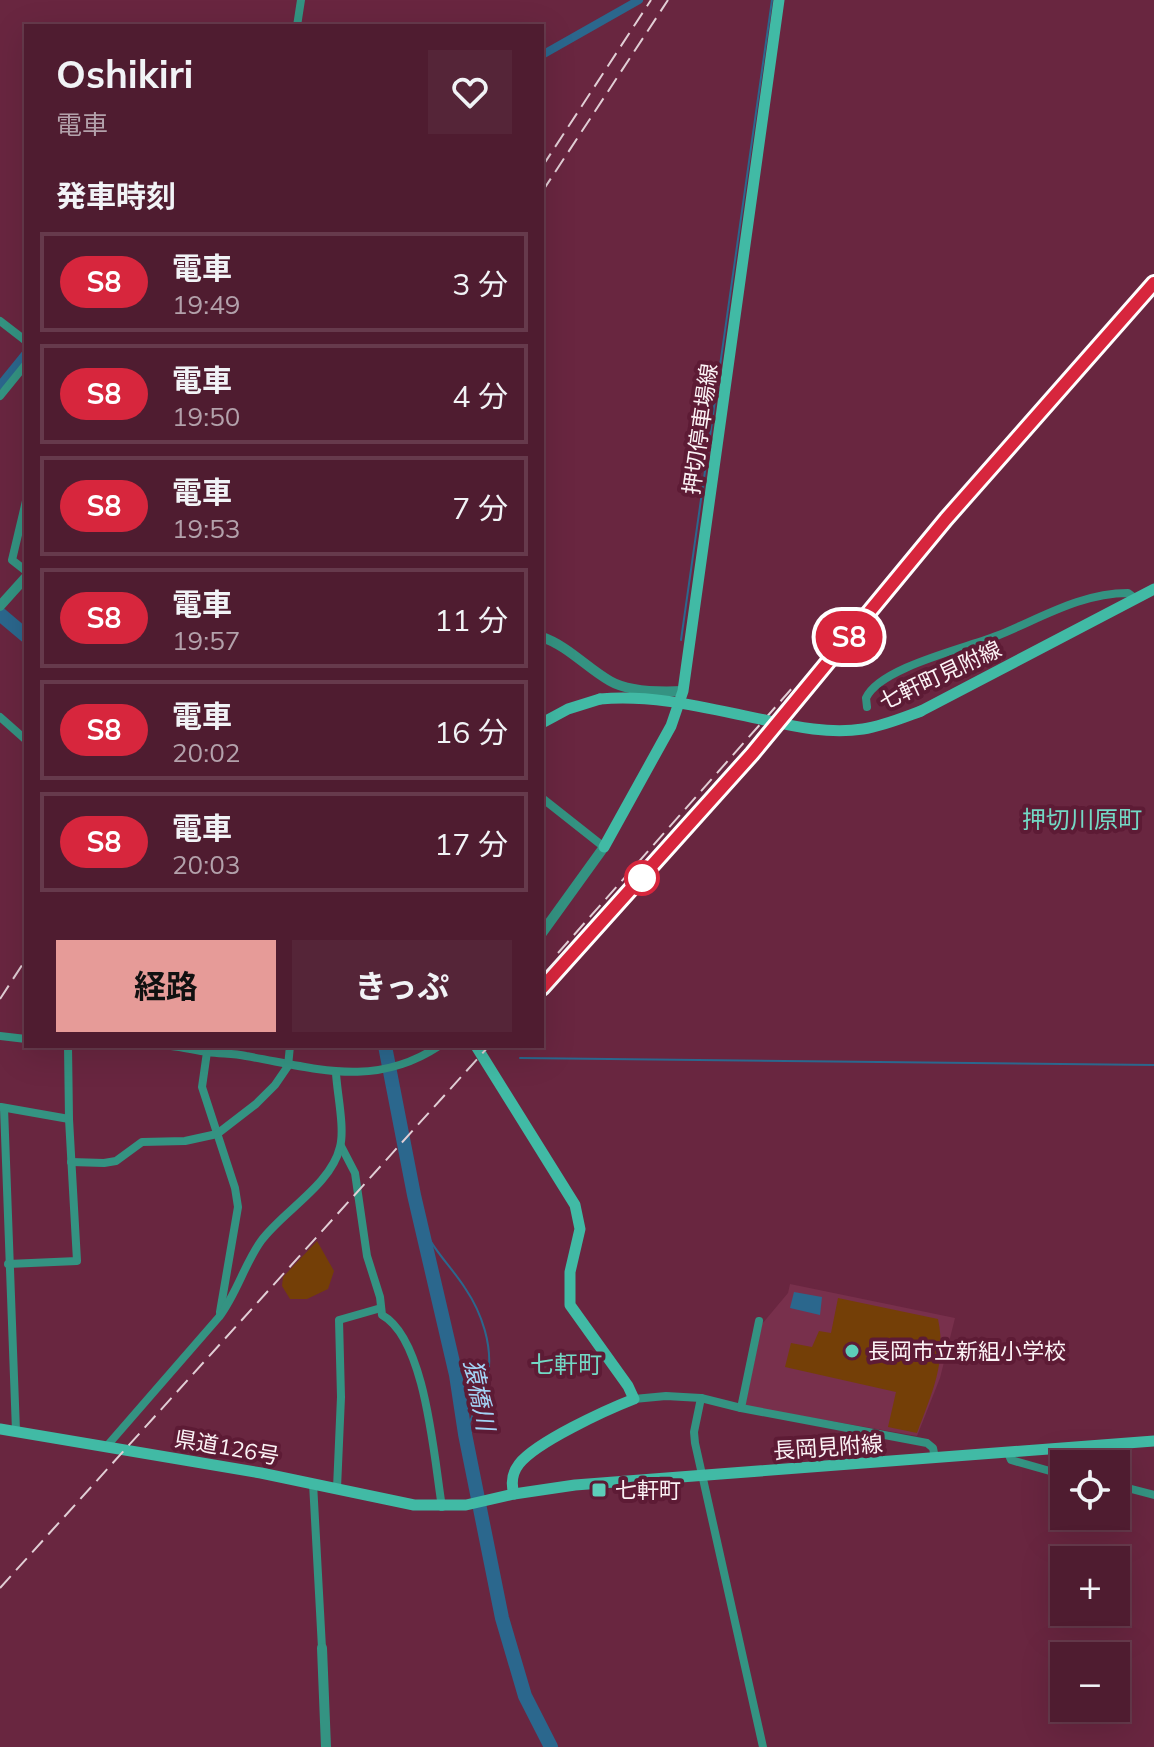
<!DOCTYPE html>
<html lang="ja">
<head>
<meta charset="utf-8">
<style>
  body { margin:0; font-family:Mulish,"Noto Sans JP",sans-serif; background:#552538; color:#f1f3f6; height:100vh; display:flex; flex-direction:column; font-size:30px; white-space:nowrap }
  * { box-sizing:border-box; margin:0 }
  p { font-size:26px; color:#b3a1ab }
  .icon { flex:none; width:44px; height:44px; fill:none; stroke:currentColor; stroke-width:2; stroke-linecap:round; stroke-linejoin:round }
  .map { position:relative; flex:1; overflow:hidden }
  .side { position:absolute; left:24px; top:24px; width:520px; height:1024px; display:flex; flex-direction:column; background:#4f1c30; border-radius:0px; box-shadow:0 8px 32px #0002,0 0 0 2px #663a4c }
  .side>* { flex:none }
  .badge { padding:0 16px; border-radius:26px; font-size:28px; line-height:52px }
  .buttons { position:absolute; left:1050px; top:1450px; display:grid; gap:16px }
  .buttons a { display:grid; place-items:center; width:80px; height:80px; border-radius:0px; background:#4f1c30; box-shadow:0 8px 32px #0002,0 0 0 2px #663a4c; font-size:40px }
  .map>.badge { position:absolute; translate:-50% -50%; box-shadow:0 0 0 4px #fff }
  h2 { padding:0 32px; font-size:30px; line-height:72px }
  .round { display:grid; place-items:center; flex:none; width:84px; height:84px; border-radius:0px; background:#552538 }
  .head { display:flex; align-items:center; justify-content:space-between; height:136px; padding:0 32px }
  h1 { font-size:38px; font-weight:700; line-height:60px }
  .primary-button { display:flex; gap:16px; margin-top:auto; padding:16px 32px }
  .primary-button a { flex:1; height:92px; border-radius:0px; background:#e69b98; color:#111; font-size:32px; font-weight:700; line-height:92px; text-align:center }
  .primary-button a+a { background:#552538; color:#f1f3f6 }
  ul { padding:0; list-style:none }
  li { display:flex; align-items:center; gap:24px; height:100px; margin:0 16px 12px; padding:0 16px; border:4px solid #663a4c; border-radius:0px }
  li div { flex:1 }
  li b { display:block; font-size:30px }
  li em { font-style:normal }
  li .badge { min-width:88px; font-weight:700; text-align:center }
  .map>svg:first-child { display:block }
  .built { fill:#78304c }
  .green { fill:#743f07 }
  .water { fill:#2b678d }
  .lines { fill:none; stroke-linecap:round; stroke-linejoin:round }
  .stream { stroke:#2b678d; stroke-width:2 }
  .canal { stroke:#2b678d; stroke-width:8 }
  .river { stroke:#2b678d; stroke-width:14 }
  .minor { stroke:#349382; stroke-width:8 }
  .tertiary { stroke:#349382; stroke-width:10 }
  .secondary { stroke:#41baa5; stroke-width:11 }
  .rail { stroke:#e1ced5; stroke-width:2; stroke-dasharray:16 8; stroke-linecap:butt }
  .secondary-bridge { stroke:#41baa5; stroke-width:11 }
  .line-casing { stroke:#fff; stroke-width:18 }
  .line { stroke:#d7263d; stroke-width:12 }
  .stop-dot { fill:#fff; stroke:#d7263d; stroke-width:4 }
  .poi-dot { fill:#5dceb9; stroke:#5d1b35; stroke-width:3 }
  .labels { text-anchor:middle; stroke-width:8; stroke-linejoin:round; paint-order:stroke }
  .street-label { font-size:22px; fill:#fbf2f5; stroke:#5d1b35 }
  .poi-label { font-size:22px; fill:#fbf2f5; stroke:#5d1b35; text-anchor:start }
  .neighbourhood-label { font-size:24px; fill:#73d9c5; stroke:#5d1b35 }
  .water-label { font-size:24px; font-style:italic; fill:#a3d4f6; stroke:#5d1b35 }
</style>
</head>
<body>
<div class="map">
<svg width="1154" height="1747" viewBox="0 0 1154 1747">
  <rect width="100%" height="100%" fill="#692640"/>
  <path class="built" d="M 790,1284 L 955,1318 L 940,1378 L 917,1436 L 745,1406 L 762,1324 L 788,1293 Z"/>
  <g class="green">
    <path d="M 317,1241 L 334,1271 L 328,1289 L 307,1299 L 290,1299 L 282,1286 L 283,1277 Z"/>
    <path d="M 838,1298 L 938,1319 C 947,1362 932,1393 917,1433 L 888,1427 L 896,1392 L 785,1367 L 791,1343 L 812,1347 L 819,1331 L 831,1333 Z"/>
  </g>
  <path class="water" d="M 794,1292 L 822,1297 L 820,1315 L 790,1308 Z"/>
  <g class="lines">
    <g class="stream">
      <path d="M 681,640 L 772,0"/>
      <path d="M 520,1058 L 1154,1065"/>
      <path d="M 419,1215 C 427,1245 449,1263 465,1288 C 482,1313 493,1346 488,1376 C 485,1396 471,1415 465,1434"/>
    </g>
    <g class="canal">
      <path d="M 542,55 L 639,0"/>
      <path d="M 0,385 L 26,353"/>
    </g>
    <g class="river">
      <path d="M 0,614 L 26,636"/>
      <path d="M 385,1046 L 414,1195 L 456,1375 L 465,1434 L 502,1618 L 525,1696 L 551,1747"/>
    </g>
    <g class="minor">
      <path d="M 297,26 L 301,0"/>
      <path d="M 0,321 L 26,341"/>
      <path d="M 0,396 L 26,364"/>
      <path d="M 26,501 L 12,560 L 26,571"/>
      <path d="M 867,707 L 866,698 C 880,667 967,648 999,635 C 1041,618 1081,593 1128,593 L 1136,599"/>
      <path d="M 0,717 L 26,740"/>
      <path d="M 542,798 L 604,847"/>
      <path d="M 0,1036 L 26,1039"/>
      <path d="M 171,1046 C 184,1047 196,1051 208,1052 C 221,1054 233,1053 246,1056 C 315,1068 374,1089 439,1046"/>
      <path d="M 207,1052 L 202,1087 L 235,1188 L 238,1207 L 220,1312"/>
      <path d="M 1,1107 L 69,1119"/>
      <path d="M 4,1108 L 16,1431"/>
      <path d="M 341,1146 L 355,1173 L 367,1256 L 380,1297 L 382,1315 C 426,1339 434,1459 442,1507"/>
      <path d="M 71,1162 L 104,1163 L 116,1161 L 142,1142 L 185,1141 L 217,1134 L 256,1104 L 275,1085 L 288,1066 L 290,1046"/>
      <path d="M 8,1264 L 77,1261 L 69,1119 L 68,1046"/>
      <path d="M 701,1398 L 694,1432 L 695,1443 L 763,1747"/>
      <path d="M 634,1399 L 666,1396 L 701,1398 L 741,1408 L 927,1443 L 933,1448 L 935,1458"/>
      <path d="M 741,1408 L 759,1321"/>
      <path d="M 106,1447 L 219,1317 C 237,1293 244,1265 261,1241 C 283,1211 331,1185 340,1147 C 345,1128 337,1093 336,1073"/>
      <path d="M 1008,1453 L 1011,1460 L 1064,1475"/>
      <path d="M 313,1483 L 322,1648"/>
      <path d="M 1116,1485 L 1154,1495"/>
      <path d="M 337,1488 L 341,1397 L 339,1320 L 381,1308"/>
    </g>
    <g class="tertiary">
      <path d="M 0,606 L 26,577"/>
      <path d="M 542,637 C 568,646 587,668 610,681 C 629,692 662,692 683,691"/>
      <path d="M 542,933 L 604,847"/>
      <path d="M 322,1648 L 326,1747"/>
    </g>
    <g class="secondary">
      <path d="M 921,711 L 1154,589"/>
      <path d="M 542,723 L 568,709 L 600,699"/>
      <path d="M 604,847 L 671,726 L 683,691 L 779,0"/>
      <path d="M 476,1046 L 575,1205 L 580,1229 L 570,1272 L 570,1305 L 628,1386 L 634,1399 C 606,1410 536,1442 519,1464 C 512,1473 511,1484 514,1494"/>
      <path d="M 0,1429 L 261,1473 L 414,1505 L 466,1505 L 514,1494 L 575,1485 L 1154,1441"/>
    </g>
    <g class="rail">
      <path d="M 542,167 L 651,0"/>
      <path d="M 542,192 L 668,0"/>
      <path d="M 558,953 L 794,686"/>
      <path d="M 542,988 L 752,754 L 946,519 L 1154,283"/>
      <path d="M 0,999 L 26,959"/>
      <path d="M 0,1588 L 489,1046"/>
    </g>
    <path class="secondary-bridge" d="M 600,699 C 656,694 710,709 765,720 C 796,727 830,734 863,729 C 883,726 902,718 921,711"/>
  </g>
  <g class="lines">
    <g class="line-casing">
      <path id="line" d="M 542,988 L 752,754 L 946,519 L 1154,283"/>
    </g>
    <use href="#line" class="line"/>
  </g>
  <circle class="stop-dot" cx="642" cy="878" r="16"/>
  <g class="poi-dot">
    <circle cx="852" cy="1351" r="8"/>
    <rect x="591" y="1482" width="16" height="16" rx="4"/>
  </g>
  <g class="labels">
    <g class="street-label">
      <text transform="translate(700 429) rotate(-82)" y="8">押切停車場線</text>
      <text transform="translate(940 675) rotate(-25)" y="8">七軒町見附線</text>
      <text transform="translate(227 1447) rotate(10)" y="8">県道126号</text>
      <text transform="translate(828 1447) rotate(-4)" y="8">長岡見附線</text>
    </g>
    <g class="poi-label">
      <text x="868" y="1359">長岡市立新組小学校</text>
      <text x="615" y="1498">七軒町</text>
    </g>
    <g class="neighbourhood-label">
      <text x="1082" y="828">押切川原町</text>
      <text x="566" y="1373">七軒町</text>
    </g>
    <g class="water-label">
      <text transform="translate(479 1395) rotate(79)" y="8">猿橋川</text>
    </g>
  </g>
</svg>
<div class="buttons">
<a><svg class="icon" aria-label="locate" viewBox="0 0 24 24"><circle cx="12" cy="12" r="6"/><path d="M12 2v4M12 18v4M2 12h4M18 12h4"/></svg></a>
<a>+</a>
<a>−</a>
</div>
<b class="badge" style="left:849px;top:637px;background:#d7263d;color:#fff">S8</b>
<section class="side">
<div class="head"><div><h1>Oshikiri</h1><p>電車</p></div><a class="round"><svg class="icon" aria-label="heart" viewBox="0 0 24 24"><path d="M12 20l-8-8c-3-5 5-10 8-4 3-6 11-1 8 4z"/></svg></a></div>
<h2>発車時刻</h2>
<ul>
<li><span class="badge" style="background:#d7263d;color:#fff">S8</span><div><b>電車</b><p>19:49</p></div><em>3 分</em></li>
<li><span class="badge" style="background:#d7263d;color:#fff">S8</span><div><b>電車</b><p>19:50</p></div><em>4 分</em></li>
<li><span class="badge" style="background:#d7263d;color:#fff">S8</span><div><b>電車</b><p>19:53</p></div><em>7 分</em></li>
<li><span class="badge" style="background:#d7263d;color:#fff">S8</span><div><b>電車</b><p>19:57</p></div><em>11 分</em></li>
<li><span class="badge" style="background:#d7263d;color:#fff">S8</span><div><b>電車</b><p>20:02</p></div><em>16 分</em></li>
<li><span class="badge" style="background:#d7263d;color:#fff">S8</span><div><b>電車</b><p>20:03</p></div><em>17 分</em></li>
</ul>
<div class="primary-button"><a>経路</a><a>きっぷ</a></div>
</section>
</div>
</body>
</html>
